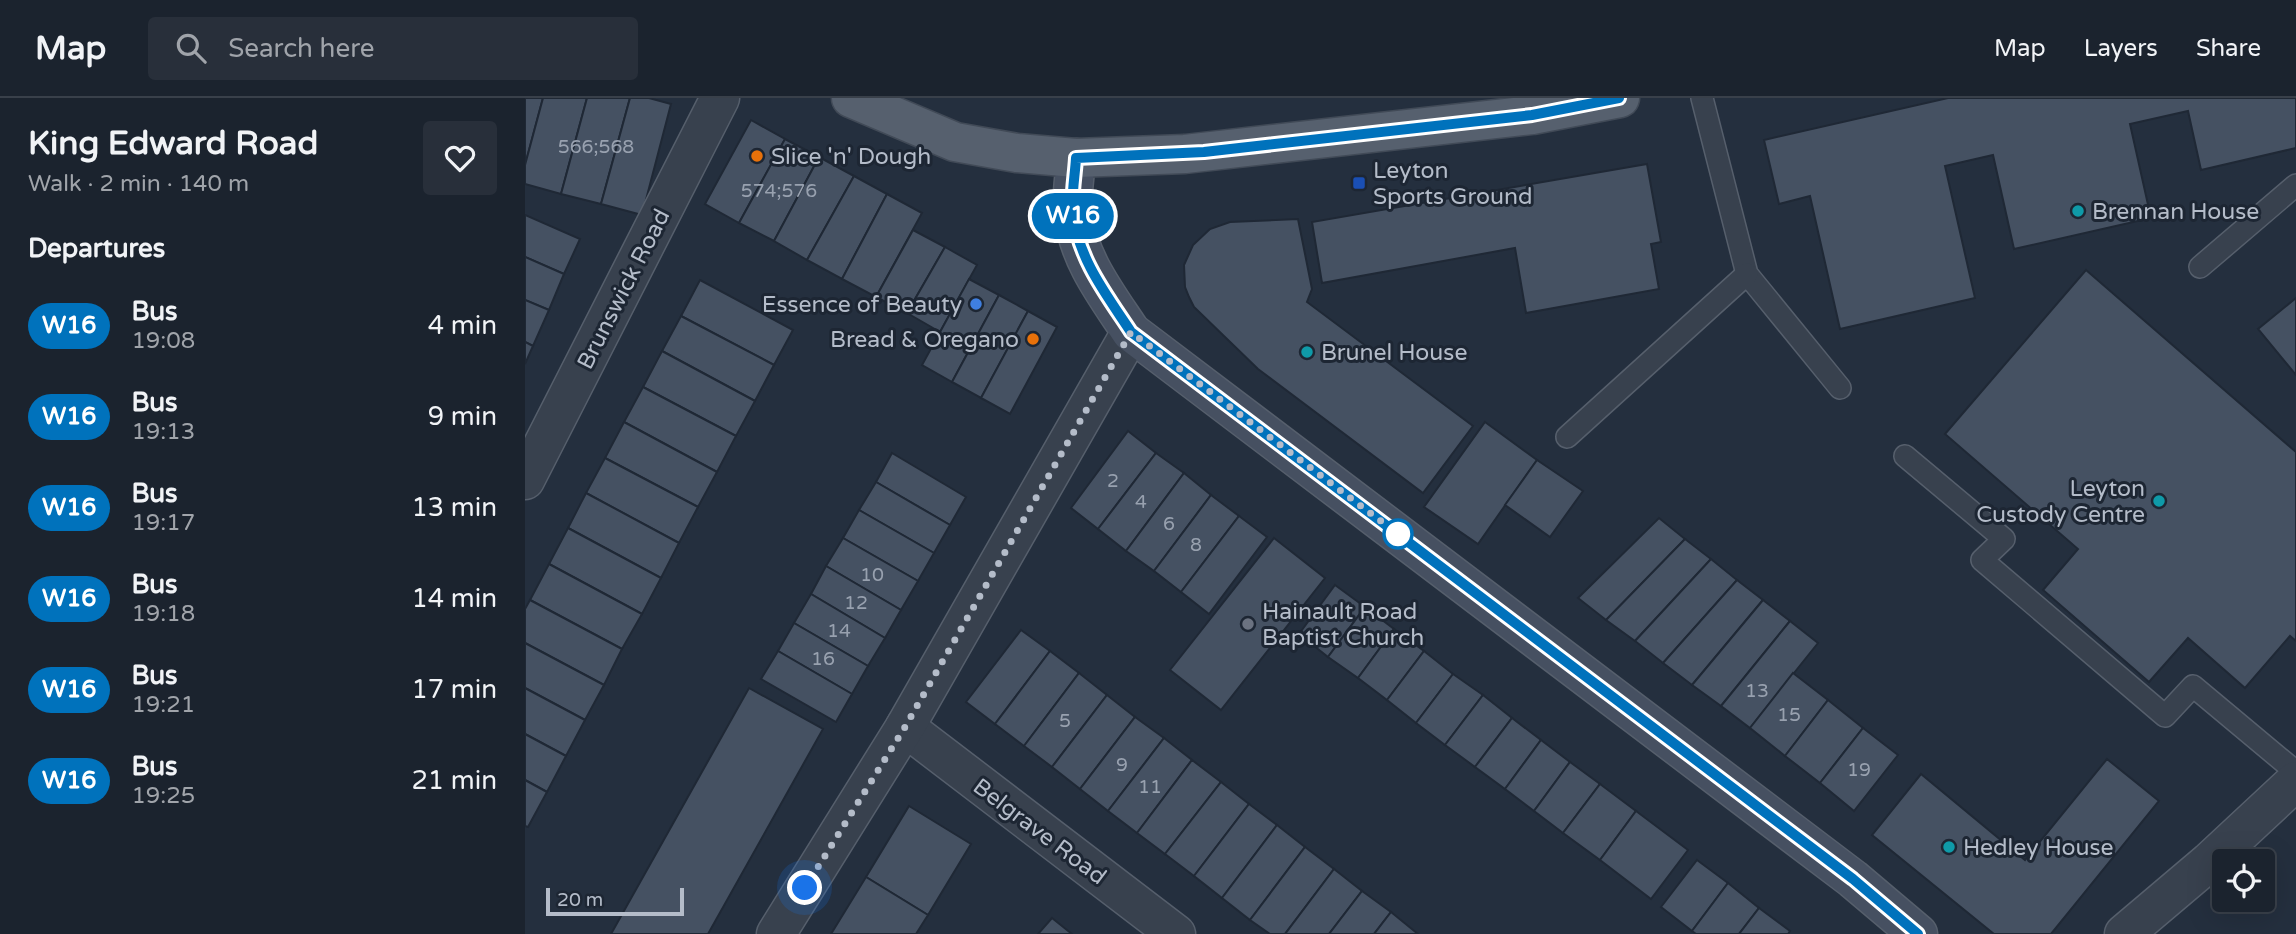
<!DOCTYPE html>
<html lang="en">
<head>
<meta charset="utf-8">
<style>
  body { margin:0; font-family:"Varela Round",sans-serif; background:#282f3a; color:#f1f3f6; height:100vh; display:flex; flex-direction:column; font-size:26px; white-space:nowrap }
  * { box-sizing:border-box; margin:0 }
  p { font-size:23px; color:#a0a4aa }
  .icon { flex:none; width:38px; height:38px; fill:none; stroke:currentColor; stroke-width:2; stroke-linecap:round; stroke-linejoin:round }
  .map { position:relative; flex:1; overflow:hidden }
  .drawer { display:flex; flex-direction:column; background:#1b232e; width:525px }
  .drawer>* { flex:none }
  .badge { padding:0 14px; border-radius:23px; font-size:24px; line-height:46px }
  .buttons { position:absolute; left:1687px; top:751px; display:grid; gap:14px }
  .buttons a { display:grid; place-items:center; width:63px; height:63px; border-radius:7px; background:#1b232e; box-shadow:0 7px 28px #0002,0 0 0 2px #39404a; font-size:35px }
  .scale { position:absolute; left:21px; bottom:18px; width:138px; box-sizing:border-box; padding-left:7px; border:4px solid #b4bcc9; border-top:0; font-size:19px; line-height:24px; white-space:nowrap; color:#b4bcc9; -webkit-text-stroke:5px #1d2633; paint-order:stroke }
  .you { position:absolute; width:35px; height:35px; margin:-18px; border:5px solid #fff; border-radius:50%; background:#1a73e8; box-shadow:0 0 0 10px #1a73e833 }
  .map>.badge { position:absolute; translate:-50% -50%; box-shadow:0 0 0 4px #fff }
  h2 { padding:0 28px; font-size:26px; line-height:63px }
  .round { display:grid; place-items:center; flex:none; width:74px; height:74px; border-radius:7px; background:#282f3a }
  .overview { display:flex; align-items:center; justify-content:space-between; height:119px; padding:0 28px }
  h1 { font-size:33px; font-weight:700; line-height:52px }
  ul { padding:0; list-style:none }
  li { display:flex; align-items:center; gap:21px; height:91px; padding:0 28px }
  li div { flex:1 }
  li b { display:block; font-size:26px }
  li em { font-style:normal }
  li .badge { min-width:77px; font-weight:700; text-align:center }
  header { display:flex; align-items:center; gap:42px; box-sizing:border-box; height:98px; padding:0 35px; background:#1b232e; border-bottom:2px solid #39404a }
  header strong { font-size:33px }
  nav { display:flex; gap:38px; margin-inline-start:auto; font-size:24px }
  .search { width:490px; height:63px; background:#282f3a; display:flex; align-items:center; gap:18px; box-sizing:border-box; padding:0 24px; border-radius:7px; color:#a0a4aa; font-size:26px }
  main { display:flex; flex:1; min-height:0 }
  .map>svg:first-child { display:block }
  .building { fill:#455162; stroke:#1f2835; stroke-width:2 }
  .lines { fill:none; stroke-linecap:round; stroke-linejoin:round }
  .lane-casing { stroke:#565f6c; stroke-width:24 }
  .street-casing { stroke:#565f6c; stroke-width:41 }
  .secondary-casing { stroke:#565f6c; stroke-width:41 }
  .primary-casing { stroke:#414a57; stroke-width:41 }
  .lane { stroke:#38414e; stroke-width:21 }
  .street { stroke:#38414e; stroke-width:38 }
  .secondary { stroke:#465061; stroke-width:38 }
  .primary { stroke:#56606e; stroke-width:38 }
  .line-casing { stroke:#fff; stroke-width:16 }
  .line { stroke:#0072bc; stroke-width:10 }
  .walk { stroke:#b4bcc9; stroke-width:7; stroke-dasharray:0 12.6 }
  .food-dot { fill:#e8710a; stroke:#1d2633; stroke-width:2.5 }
  .transit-dot { fill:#1a4fb4; stroke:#1d2633; stroke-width:2.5 }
  .culture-dot { fill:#0f9aa8; stroke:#1d2633; stroke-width:2.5 }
  .shop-dot { fill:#3f7fe0; stroke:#1d2633; stroke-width:2.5 }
  .stop-dot { fill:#fff; stroke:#0072bc; stroke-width:3.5 }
  .worship-dot { fill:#6b7280; stroke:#1d2633; stroke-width:2.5 }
  .labels { text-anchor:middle; stroke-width:6; stroke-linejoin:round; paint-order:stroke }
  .number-label { font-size:19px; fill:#98a1af }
  .poi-label { font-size:23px; fill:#b4bcc9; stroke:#1d2633; text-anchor:start }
  .street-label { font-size:23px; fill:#b4bcc9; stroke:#1d2633 }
</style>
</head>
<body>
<header>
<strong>Map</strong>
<div class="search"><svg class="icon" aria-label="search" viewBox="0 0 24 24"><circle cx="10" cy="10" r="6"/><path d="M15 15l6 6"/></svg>Search here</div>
<nav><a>Map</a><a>Layers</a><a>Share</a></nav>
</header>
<main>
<section class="drawer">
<div class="overview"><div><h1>King Edward Road</h1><p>Walk · 2 min · 140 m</p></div><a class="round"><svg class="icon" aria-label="heart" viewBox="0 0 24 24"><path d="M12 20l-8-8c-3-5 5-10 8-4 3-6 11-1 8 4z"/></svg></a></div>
<h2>Departures</h2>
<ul>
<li><span class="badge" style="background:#0072bc;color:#fff">W16</span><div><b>Bus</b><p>19:08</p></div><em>4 min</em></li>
<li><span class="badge" style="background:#0072bc;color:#fff">W16</span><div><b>Bus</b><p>19:13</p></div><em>9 min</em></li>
<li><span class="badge" style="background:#0072bc;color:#fff">W16</span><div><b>Bus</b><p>19:17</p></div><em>13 min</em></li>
<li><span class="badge" style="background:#0072bc;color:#fff">W16</span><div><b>Bus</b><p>19:18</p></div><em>14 min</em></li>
<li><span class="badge" style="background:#0072bc;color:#fff">W16</span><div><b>Bus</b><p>19:21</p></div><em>17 min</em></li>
<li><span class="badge" style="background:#0072bc;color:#fff">W16</span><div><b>Bus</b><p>19:25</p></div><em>21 min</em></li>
</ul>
</section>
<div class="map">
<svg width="1771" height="836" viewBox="0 0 1771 836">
  <rect width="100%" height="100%" fill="#242f3e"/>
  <g class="building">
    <path d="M 0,0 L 18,0 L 0,67 Z"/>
    <path d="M 18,0 L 62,0 L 36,96 L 0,86 L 0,67 Z"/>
    <path d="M 62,0 L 105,0 L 76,106 L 36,96 Z"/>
    <path d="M 105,0 L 124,0 L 146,6 L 117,117 L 76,106 Z"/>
    <path d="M 1423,0 L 1771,0 L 1771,50 L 1676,72 L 1663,13 L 1605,26 L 1626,120 L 1489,151 L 1468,57 L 1420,68 L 1450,200 L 1315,231 L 1285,98 L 1254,106 L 1239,42 Z"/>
    <path d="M 226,22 L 260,41 L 214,125 L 180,106 Z"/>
    <path d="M 260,41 L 294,59 L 249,143 L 214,125 Z"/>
    <path d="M 294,59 L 329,78 L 282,162 L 249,143 Z"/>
    <path d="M 1122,66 L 1136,144 L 1126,146 L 1134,191 L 1001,215 L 990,150 L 797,185 L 787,124 Z"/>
    <path d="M 329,78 L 362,96 L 317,181 L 282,162 Z"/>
    <path d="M 362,96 L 397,115 L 351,199 L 317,181 Z"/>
    <path d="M 0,117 L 55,141 L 39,176 L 0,159 Z"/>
    <path d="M 773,121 L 787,191 L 782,204 L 948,328 L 898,395 L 733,271 L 669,209 L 664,199 L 660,189 L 659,167 L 668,147 L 685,131 L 705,124 Z"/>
    <path d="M 388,132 L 420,149 L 382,215 L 351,199 Z"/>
    <path d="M 420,149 L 452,167 L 415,234 L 382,215 Z"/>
    <path d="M 0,159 L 39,176 L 24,212 L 0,202 Z"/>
    <path d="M 1561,172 L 1771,354 L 1771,543 L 1765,538 L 1720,590 L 1663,540 L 1624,584 L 1518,492 L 1553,451 L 1420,336 Z"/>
    <path d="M 444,181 L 474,197 L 427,284 L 397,267 Z"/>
    <path d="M 175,182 L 268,232 L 249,267 L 156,218 Z"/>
    <path d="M 474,197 L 503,213 L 456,300 L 427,284 Z"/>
    <path d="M 1771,200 L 1771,277 L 1733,231 Z"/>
    <path d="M 0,202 L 24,212 L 8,248 L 0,244 Z"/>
    <path d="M 503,213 L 532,229 L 485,316 L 456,300 Z"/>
    <path d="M 156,218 L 249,267 L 230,303 L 137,253 Z"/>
    <path d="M 0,244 L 8,248 L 0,266 Z"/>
    <path d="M 137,253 L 230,303 L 211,338 L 118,289 Z"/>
    <path d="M 118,289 L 211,338 L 192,374 L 99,324 Z"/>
    <path d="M 99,324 L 192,374 L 173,409 L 80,360 Z"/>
    <path d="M 960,324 L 1012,362 L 953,446 L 899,409 Z"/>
    <path d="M 603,333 L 631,355 L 573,431 L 546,410 Z"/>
    <path d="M 367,355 L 441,399 L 425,427 L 351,384 Z"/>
    <path d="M 631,355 L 659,375 L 601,453 L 573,431 Z"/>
    <path d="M 80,360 L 173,409 L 154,445 L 61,395 Z"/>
    <path d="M 1012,362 L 1058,393 L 1025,439 L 980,407 Z"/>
    <path d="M 659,375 L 686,397 L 629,473 L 601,453 Z"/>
    <path d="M 351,384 L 425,427 L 409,455 L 334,412 Z"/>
    <path d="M 61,395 L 154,445 L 136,480 L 43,430 Z"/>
    <path d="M 686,397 L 714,418 L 656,494 L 629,473 Z"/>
    <path d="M 334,412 L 409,455 L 393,483 L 318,440 Z"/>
    <path d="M 714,418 L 742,439 L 684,516 L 656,494 Z"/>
    <path d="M 1134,420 L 1160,441 L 1081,522 L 1053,500 Z"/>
    <path d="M 43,430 L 136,480 L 117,516 L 24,466 Z"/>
    <path d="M 318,440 L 393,483 L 376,512 L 301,468 Z"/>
    <path d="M 749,440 L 800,480 L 696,612 L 645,572 Z"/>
    <path d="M 1160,441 L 1186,461 L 1110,543 L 1081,522 Z"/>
    <path d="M 1186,461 L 1212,482 L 1138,565 L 1110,543 Z"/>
    <path d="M 24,466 L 117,516 L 97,551 L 5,502 Z"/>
    <path d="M 301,468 L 376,512 L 360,540 L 286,496 Z"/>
    <path d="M 1212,482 L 1238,502 L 1167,587 L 1138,565 Z"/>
    <path d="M 810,487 L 840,509 L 803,559 L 774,536 Z"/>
    <path d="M 286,496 L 360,540 L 343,568 L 269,525 Z"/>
    <path d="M 5,502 L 97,551 L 79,587 L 0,545 L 0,511 Z"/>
    <path d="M 1238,502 L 1265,523 L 1196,608 L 1167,587 Z"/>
    <path d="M 840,509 L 869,531 L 833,580 L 803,559 Z"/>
    <path d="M 1265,523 L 1293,545 L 1225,630 L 1196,608 Z"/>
    <path d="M 269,525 L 343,568 L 327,596 L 253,553 Z"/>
    <path d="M 869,531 L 899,553 L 862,602 L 833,580 Z"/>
    <path d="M 496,532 L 525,553 L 470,626 L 441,604 Z"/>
    <path d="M 0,545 L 79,587 L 60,622 L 0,590 Z"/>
    <path d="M 253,553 L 327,596 L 311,624 L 236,581 Z"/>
    <path d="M 525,553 L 554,575 L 499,648 L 470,626 Z"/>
    <path d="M 899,553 L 928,576 L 891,625 L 862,602 Z"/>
    <path d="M 554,575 L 582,597 L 527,669 L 499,648 Z"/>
    <path d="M 1268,575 L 1303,602 L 1260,658 L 1225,630 Z"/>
    <path d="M 928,576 L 958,597 L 920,647 L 891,625 Z"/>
    <path d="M 0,590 L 60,622 L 41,658 L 0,636 Z"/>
    <path d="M 224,590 L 298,631 L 183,836 L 86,836 Z"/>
    <path d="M 582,597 L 610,619 L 555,691 L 527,669 Z"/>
    <path d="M 958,597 L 987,620 L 950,669 L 920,647 Z"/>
    <path d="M 1303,602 L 1338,630 L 1295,685 L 1260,658 Z"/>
    <path d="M 610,619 L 639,640 L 583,713 L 555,691 Z"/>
    <path d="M 987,620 L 1016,642 L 980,691 L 950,669 Z"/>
    <path d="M 1338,630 L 1373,657 L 1329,713 L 1295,685 Z"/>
    <path d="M 0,636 L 41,658 L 22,694 L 0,682 Z"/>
    <path d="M 639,640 L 667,662 L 612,735 L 583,713 Z"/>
    <path d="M 1016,642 L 1045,664 L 1009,713 L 980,691 Z"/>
    <path d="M 1582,661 L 1634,703 L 1526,836 L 1469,836 L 1347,737 L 1396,676 L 1500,762 Z"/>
    <path d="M 667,662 L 696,684 L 640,756 L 612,735 Z"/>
    <path d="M 1045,664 L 1075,686 L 1038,735 L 1009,713 Z"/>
    <path d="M 0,682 L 22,694 L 3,729 L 0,728 Z"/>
    <path d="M 696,684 L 724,706 L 669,778 L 640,756 Z"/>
    <path d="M 1075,686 L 1111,713 L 1075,762 L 1038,735 Z"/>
    <path d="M 724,706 L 752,727 L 697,800 L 669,778 Z"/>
    <path d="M 384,708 L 446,746 L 403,817 L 341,779 Z"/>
    <path d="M 1111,713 L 1163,752 L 1126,801 L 1075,762 Z"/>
    <path d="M 752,727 L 780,749 L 725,822 L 697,800 Z"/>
    <path d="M 780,749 L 809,771 L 760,836 L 745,836 L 725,822 Z"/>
    <path d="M 1172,762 L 1203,785 L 1167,833 L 1136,809 Z"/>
    <path d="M 809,771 L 837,793 L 804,836 L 760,836 Z"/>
    <path d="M 341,779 L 403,817 L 391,836 L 306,836 Z"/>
    <path d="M 1203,785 L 1234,810 L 1214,836 L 1171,836 L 1167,833 Z"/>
    <path d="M 837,793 L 866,814 L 849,836 L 804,836 Z"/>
    <path d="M 1234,810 L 1265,833 L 1263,836 L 1214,836 Z"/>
    <path d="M 866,814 L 893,836 L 849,836 Z"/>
    <path d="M 527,820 L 547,836 L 513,836 Z"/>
  </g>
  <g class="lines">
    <g class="lane-casing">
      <g id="lane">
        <path d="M 1177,0 L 1222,176 L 1315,290"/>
        <path d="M 1675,169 L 1771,87"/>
        <path d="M 1042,339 L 1222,176"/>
        <path d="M 1380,358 L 1479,441 L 1457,462 L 1640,618 L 1668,588 L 1771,674"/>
      </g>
    </g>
    <g class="street-casing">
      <g id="street">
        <path d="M 0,382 L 195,0"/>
        <path d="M 380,629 L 651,836"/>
        <path d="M 251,836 L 380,629 L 606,234"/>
        <path d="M 1599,836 L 1684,764 L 1771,683"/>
      </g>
    </g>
    <g class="secondary-casing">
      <path id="secondary" d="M 551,60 C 550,78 546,98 548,116 C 554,162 581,196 606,234 L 1328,781 L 1393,836"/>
    </g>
    <g class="primary-casing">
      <path id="primary" d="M 326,0 L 430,44 L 492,55 L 551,60 L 660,56 L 1007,17 L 1095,0"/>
    </g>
    <use href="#lane" class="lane"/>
    <use href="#street" class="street"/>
    <use href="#secondary" class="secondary"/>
    <use href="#primary" class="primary"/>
  </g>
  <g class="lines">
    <g class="line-casing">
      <path id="line" d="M 1094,0 L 1007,17 L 679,54 L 551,60 C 550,78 546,98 548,116 C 554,162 581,196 606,234 L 1328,781 L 1393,836"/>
    </g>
    <use href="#line" class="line"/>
    <path class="walk" d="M 280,790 L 380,629 L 606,234 L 873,436"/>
  </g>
  <g class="food-dot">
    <circle cx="232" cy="58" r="7"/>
    <circle cx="508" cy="241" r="7"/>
  </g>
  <rect class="transit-dot" x="827" y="78" width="14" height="14" rx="3.5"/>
  <g class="culture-dot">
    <circle cx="1553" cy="113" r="7"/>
    <circle cx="782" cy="254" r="7"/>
    <circle cx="1634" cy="403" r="7"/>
    <circle cx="1424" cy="749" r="7"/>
  </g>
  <circle class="shop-dot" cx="451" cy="206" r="7"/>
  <circle class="stop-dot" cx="873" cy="436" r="14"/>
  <circle class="worship-dot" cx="723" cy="526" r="7"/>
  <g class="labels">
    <g class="number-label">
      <text x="71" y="55">566;568</text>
      <text x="254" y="99">574;576</text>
      <text x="588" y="389">2</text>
      <text x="616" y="410">4</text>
      <text x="644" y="432">6</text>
      <text x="671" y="453">8</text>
      <text x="347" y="483">10</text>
      <text x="331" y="511">12</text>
      <text x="314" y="539">14</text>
      <text x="298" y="567">16</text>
      <text x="1232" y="599">13</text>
      <text x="1264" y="623">15</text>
      <text x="540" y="629">5</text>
      <text x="597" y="673">9</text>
      <text x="1334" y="678">19</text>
      <text x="625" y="695">11</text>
    </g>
    <g class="poi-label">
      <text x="246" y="66">Slice 'n' Dough</text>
      <text x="848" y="80">Leyton<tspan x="848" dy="26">Sports Ground</tspan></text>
      <text x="1567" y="121">Brennan House</text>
      <text x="437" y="214" text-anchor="end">Essence of Beauty</text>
      <text x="494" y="249" text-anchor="end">Bread &amp; Oregano</text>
      <text x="796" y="262">Brunel House</text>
      <text x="1620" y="398" text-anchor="end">Leyton<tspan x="1620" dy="26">Custody Centre</tspan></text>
      <text x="737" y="521">Hainault Road<tspan x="737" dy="26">Baptist Church</tspan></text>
      <text x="1438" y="757">Hedley House</text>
    </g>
    <g class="street-label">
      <text transform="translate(98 191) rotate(-63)" y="8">Brunswick Road</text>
      <text transform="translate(515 733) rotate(37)" y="8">Belgrave Road</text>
    </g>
  </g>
</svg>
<div class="buttons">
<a><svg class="icon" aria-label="locate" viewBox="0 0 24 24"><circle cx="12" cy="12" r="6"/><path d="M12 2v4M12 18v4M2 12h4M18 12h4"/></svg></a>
</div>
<div class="scale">20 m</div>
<div class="you" style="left:280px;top:790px"></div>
<b class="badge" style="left:548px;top:118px;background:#0072bc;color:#fff">W16</b>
</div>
</main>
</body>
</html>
